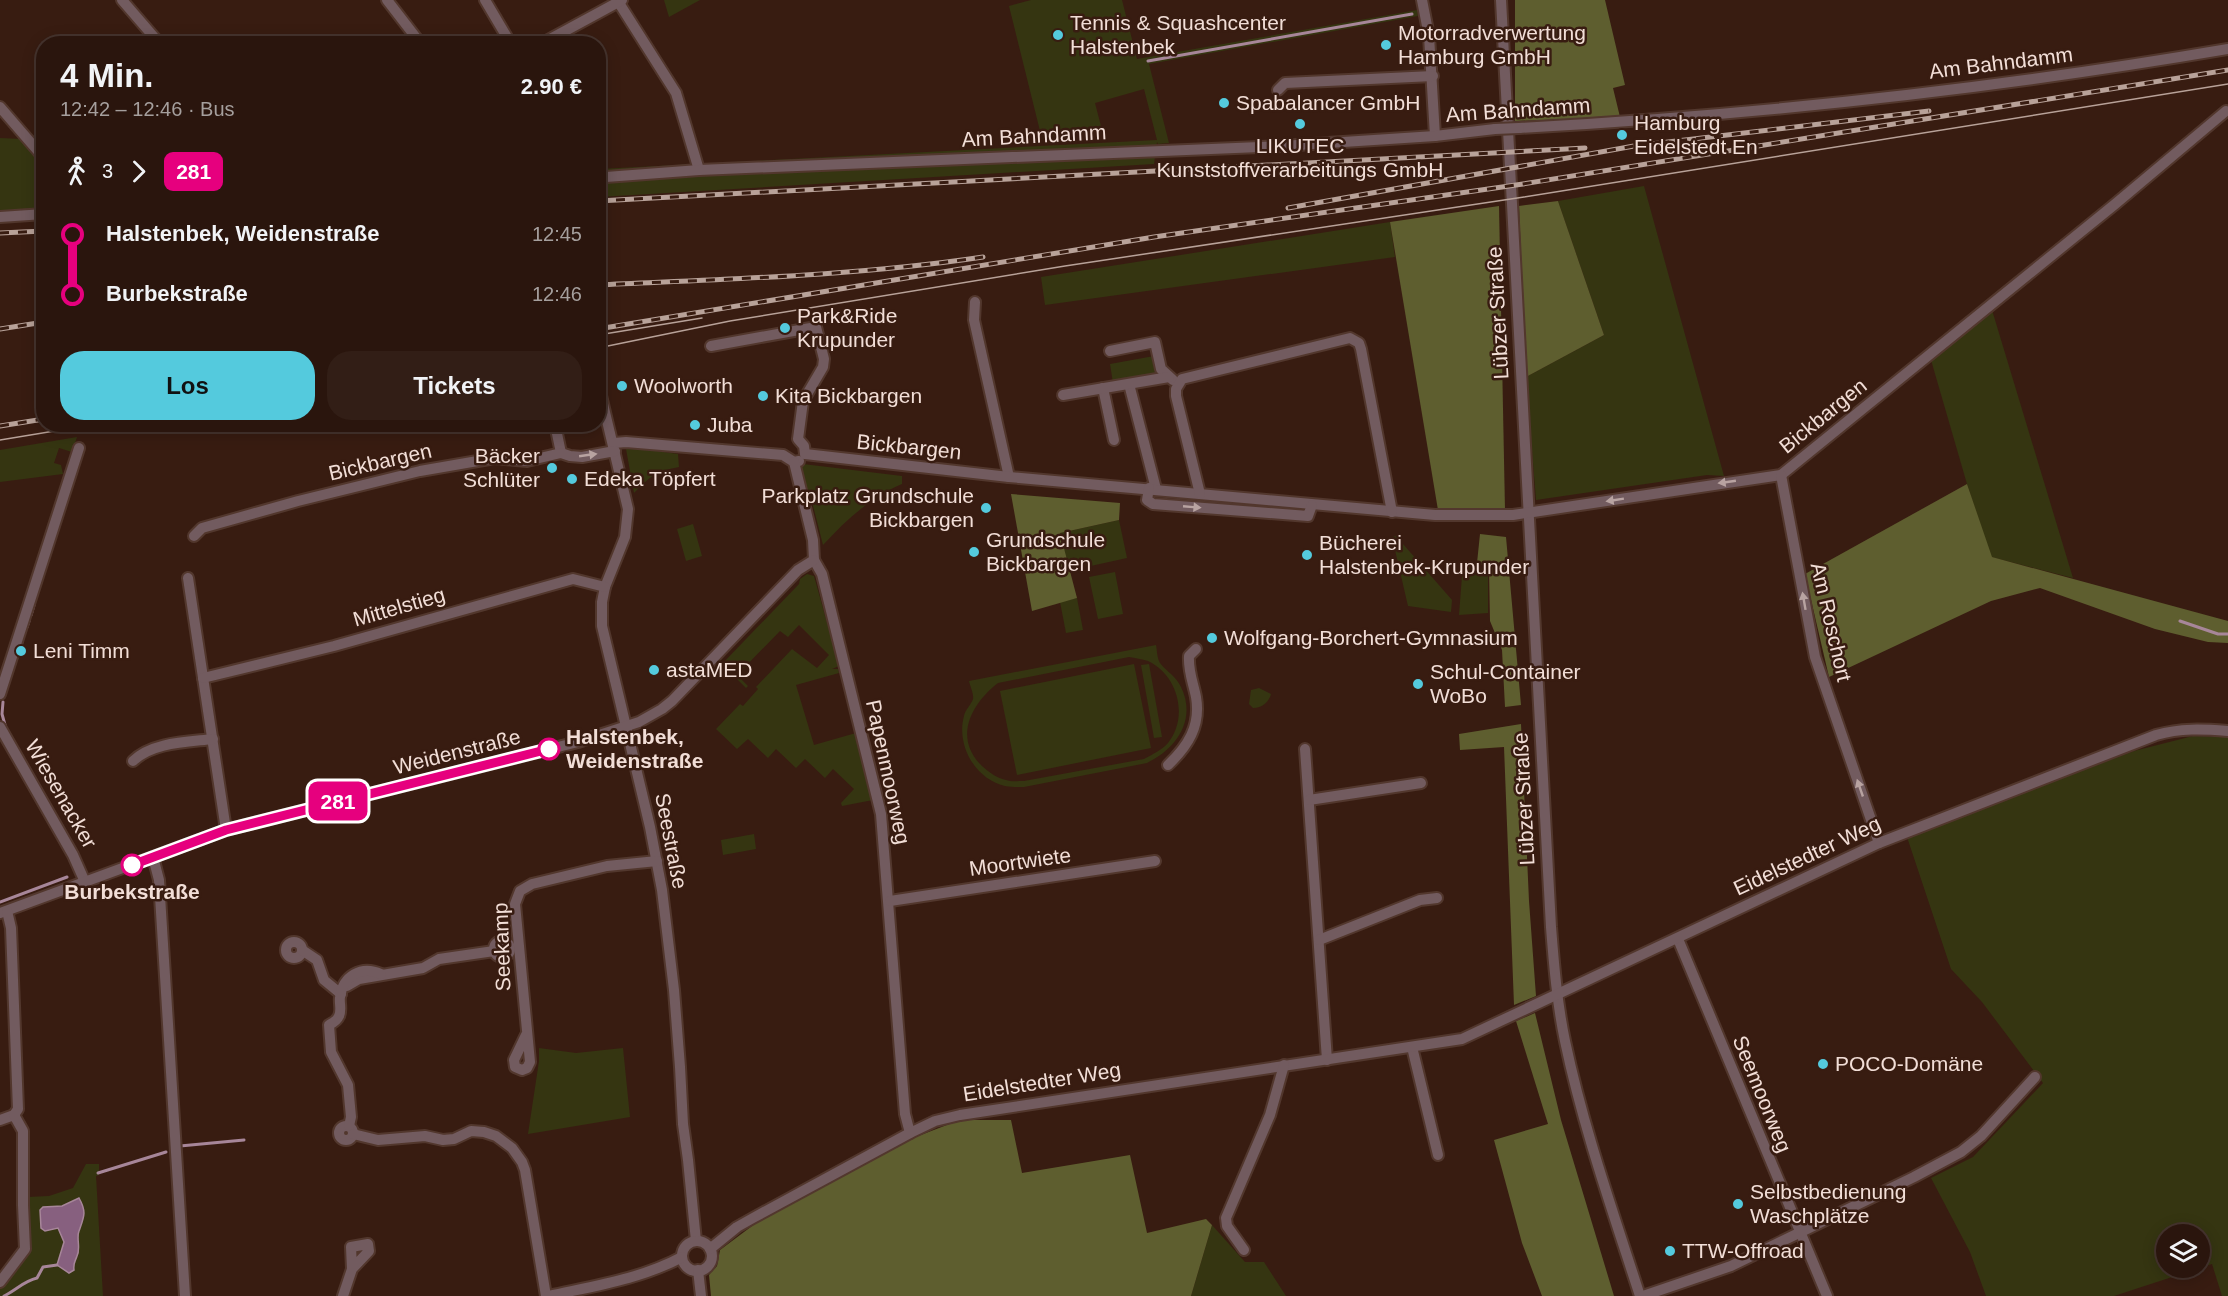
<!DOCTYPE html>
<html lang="de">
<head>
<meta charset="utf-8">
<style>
  body { margin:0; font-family:Arial,sans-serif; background:#321e16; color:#f1f3f6; height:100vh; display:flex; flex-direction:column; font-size:22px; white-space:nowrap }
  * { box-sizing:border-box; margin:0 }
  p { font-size:20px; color:#a59f9d }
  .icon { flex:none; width:33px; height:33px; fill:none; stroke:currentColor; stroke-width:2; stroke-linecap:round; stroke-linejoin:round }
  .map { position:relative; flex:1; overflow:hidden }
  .drawer { position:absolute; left:36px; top:36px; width:570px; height:396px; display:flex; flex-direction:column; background:#2a150d; border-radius:24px; box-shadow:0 3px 15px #0003,0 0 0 2px #46342e }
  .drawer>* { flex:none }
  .badge { padding:0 12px; border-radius:9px; font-size:21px; line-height:39px }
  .tools { position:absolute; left:2156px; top:1224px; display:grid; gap:12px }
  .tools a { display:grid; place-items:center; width:54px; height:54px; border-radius:50%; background:#2a150d; box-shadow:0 3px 15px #0003,0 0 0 2px #46342e; font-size:30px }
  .map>.badge { position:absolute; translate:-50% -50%; box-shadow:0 0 0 3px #fff }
  .legs { display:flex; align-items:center; gap:9px; height:66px; padding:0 24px; font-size:20px }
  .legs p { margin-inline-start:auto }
  .head { display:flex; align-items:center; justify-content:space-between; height:102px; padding:0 24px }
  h1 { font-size:33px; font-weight:600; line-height:45px }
  .cta { display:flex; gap:12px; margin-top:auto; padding:12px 24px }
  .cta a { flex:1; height:69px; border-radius:24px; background:#54cadd; color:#111; font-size:24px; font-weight:600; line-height:69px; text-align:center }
  .cta a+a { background:#321e16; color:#f1f3f6 }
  ul { padding:0 24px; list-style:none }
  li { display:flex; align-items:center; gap:21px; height:60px; font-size:22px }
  li i { display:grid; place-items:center; width:9px; height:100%; margin:0 8px; background:currentColor }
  li i::after { content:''; width:15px; height:15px; margin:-8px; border:4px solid; border-radius:50%; background:#2a150d }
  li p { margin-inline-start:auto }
  li:first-child i { background:linear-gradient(#0000 50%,currentColor 0) }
  li:last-child i { background:linear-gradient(currentColor 50%,#0000 0) }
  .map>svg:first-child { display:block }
  .green { fill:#353511; fill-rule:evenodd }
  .forest { fill:#5e5e2f }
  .water { fill:#87607f; stroke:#a78699; stroke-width:1.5 }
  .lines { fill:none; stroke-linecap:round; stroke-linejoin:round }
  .stream { stroke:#a78699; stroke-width:3 }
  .minor-casing { stroke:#52372d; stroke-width:14 }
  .minor { stroke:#725b5f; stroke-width:10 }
  .tram { stroke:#b8a299; stroke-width:1.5 }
  .rail-casing { stroke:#b8a299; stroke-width:5 }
  .rail { stroke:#381c11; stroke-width:3; stroke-dasharray:9; stroke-linecap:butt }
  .minor-bridge-casing { stroke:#52372d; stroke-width:14; stroke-linecap:butt }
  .minor-bridge { stroke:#725b5f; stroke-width:10 }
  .oneway { fill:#b8a3a1 }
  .line-1-casing { stroke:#fff; stroke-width:14 }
  .line-1 { stroke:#e6007e; stroke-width:9 }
  .poi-dot { fill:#54cadd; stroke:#381c11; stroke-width:2 }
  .stop-1-dot { fill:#fff; stroke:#e6007e; stroke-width:3 }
  .labels { text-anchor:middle; stroke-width:5; stroke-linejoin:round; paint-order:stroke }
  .poi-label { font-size:21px; fill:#f2ded7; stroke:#381c11; text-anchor:start }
  .street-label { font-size:21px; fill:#f2ded7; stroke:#381c11 }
  .stop-label { font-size:21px; font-weight:bold; fill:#f2ded7; stroke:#381c11; text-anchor:start }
</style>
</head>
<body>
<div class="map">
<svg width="2228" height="1296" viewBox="0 0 2228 1296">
  <rect width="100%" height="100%" fill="#381c11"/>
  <g class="green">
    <path d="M 664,0 L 700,0 L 669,17 Z"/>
    <path d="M 1031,0 L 1122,0 L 1137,59 L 1417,10 L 1418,16 L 1149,64 L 1169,143 L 1158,144 L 1157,142 L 1154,164 L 599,197 L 599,169 L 1157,140 L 1144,89 L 1095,103 L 1101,126 L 1042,139 L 1009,6 Z"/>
    <path d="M 0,138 L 22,139 L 43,164 L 43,210 L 0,213 Z"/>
    <path d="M 1644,186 L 1724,476 L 1707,475 L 1536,500 L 1526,377 L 1604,335 L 1558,201 Z"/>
    <path d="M 1390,222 L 1395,257 L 1045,305 L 1041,277 Z"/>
    <path d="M 1992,310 L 2073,578 L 1991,557 L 1967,484 L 1931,360 Z"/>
    <path d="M 1154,356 L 1158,375 L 1113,383 L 1110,364 Z"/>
    <path d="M 77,437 L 72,452 L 59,448 L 54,463 L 61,465 L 63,474 L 0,482 L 0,450 Z"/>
    <path d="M 628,447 L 678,454 L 679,467 C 654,472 651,476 634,493 L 626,449 Z"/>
    <path d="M 803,464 L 902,476 L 902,484 C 871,497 846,520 823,545 L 810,494 L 804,490 L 800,467 Z"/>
    <path d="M 1119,520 L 1127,558 L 1068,571 L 1060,533 Z"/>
    <path d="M 693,524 L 702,556 L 686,561 L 677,529 Z"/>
    <path d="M 1396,536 L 1452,600 L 1451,612 L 1408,606 L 1392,537 Z"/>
    <path d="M 1463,563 L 1488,570 L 1488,613 L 1459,615 Z"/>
    <path d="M 1115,572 L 1123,614 L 1098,619 L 1089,577 Z"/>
    <path d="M 807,574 L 814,576 L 816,583 L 839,666 L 832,669 L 838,669 L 839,673 L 796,685 L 814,745 L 856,733 L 873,800 L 842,806 L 841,803 L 854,789 L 833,769 L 825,778 L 805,759 L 796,768 L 776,749 L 768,758 L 748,739 L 737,749 L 716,729 L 740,704 L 743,706 L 758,689 L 756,687 L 792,649 L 817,668 L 829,655 L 799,625 L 788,637 L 780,631 L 737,675 L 748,686 L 746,688 L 722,664 L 799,584 L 800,579 Z"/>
    <path d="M 1077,598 L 1083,630 L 1066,633 L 1060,602 Z"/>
    <path d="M 1156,645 C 1157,650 1157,658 1160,663 C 1167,672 1176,676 1181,687 C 1197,720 1176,749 1147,763 L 1024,787 C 1018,787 1011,787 1005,786 C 975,779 956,745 964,716 C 965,710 971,705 973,699 C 974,694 970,686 969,681 ZM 1129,657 C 1135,658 1142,659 1148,661 C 1178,675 1189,717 1168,743 C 1162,750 1153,754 1144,759 L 1024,781 C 1018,781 1011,782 1006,780 C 996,778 989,772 982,766 C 953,738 971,704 998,683 Z"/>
    <path d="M 1134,664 L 1151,748 L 1017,775 L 1000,691 Z"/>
    <path d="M 1149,664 L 1162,737 L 1154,738 L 1141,665 Z"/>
    <path d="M 1259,688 L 1271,694 C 1269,702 1262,708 1253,708 L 1249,704 L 1251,690 Z"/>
    <path d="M 2193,736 L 2228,737 L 2228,1296 L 2222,1296 L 2212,1264 L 2114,1296 L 1986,1296 L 1970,1252 L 1931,1178 L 1973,1157 L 2043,1083 L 1982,1002 L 1951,969 L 1907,837 L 2134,751 ZM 2166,1234 L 2199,1234 L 2199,1268 L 2166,1268 Z"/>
    <path d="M 754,834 L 756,849 L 723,855 L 721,840 Z"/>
    <path d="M 539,1048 L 576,1053 L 623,1048 L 630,1117 L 528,1134 L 539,1061 Z"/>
    <path d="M 86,1164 L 99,1164 L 99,1175 L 96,1176 L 103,1296 L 0,1296 L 0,1288 L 30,1251 L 28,1197 L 49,1196 L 73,1188 Z"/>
    <path d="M 1212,1225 L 1245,1262 L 1264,1262 L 1286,1296 L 1191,1296 Z"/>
  </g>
  <g class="forest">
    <path d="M 1515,0 L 1605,0 L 1625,85 L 1613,88 L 1620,117 L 1515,121 Z"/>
    <path d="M 1558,201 L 1604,335 L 1526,377 L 1519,206 Z"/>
    <path d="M 1499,206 L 1505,510 L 1438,510 L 1390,222 Z"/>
    <path d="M 1967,484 L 1992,557 L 2228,621 L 2228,643 L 2208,642 L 2155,629 L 2040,588 L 1991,601 L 1829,677 L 1805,574 Z"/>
    <path d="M 1011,494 L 1120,503 L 1119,520 L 1060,533 L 1077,598 L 1032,611 Z"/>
    <path d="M 1480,534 L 1506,537 L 1521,705 L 1505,707 L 1502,650 L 1490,621 L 1489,568 L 1477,563 Z"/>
    <path d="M 1521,724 L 1529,901 L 1536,996 L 1514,1005 L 1504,747 L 1460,750 L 1459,734 Z"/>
    <path d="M 1535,1013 L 1561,1120 L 1614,1296 L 1542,1296 L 1522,1243 L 1494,1140 L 1548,1124 L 1516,1021 Z"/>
    <path d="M 968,1120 L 1011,1120 L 1022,1173 L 1130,1155 L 1147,1233 L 1206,1219 L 1212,1225 L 1191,1296 L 711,1296 L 709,1275 L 717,1266 L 720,1250 L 756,1223 L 913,1138 L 952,1123 Z"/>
  </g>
  <path class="water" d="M 79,1198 C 87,1212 84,1217 79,1231 C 76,1238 81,1248 77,1256 C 75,1262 73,1263 74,1270 L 69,1273 L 57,1265 L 64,1242 L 58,1228 L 45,1231 L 41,1228 L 40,1210 L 43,1207 L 62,1206 Z"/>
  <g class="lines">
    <g class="stream">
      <path d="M 1148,61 L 1412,14"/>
      <path d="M 31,615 L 34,605"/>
      <path d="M 2180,621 L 2218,634 L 2228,634"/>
      <path d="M 27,627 L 29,621"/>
      <path d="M 19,651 L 22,642"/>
      <path d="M 3,702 L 2,714 L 5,725"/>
      <path d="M 0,902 L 67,877"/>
      <path d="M 180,1146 L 244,1140"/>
      <path d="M 98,1173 L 166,1152"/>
      <path d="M 4,1296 C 16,1290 24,1281 37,1278 L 43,1267 L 57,1265"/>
    </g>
    <g class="minor-casing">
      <g id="minor">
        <path d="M 122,0 L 160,44"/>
        <path d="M 387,0 L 421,44"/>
        <path d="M 485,0 L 511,44"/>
        <path d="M 1422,0 L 1429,36 L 1435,136"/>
        <path d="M 1501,0 L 1551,927 C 1554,965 1557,1003 1565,1041 C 1583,1127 1613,1212 1640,1296"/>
        <path d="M 619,3 L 676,93 L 699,170"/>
        <path d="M 541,44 L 622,0"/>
        <path d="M 1278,90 L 1285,83 L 1433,76"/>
        <path d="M 0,107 L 44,158"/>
        <path d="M 1519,128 C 1756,115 1994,89 2228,49"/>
        <path d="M 606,177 L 699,170 L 1282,146 L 1435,136 L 1495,129"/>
        <path d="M 0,217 L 44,214"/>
        <path d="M 975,302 L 974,320 L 1009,477"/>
        <path d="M 711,346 L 816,327 L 824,359 L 823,367 L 803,401 L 798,439 L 804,446 L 805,454"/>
        <path d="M 1110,351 L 1155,342 L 1161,369 L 1173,380"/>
        <path d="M 598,383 L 628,509 L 625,537 L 605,587 L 602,602 L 602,626 L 650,827 L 662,890 L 674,990 L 680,1067 L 683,1124 L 688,1160 L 696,1241"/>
        <path d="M 1129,384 L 1156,489"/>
        <path d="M 1103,388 L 1114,440"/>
        <path d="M 1063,395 L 1169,377"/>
        <path d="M 555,424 L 561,453"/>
        <path d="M 614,443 L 626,442 L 783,455 L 794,462 L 799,461"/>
        <path d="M 805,454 L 1009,477 L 1435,515 L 1513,515 L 1781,475 L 2114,205 L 2226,111"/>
        <path d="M 794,462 L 813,540 L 814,560 L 822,574 L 881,814 L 905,1114 L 910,1133"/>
        <path d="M 1781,475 L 1815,657 L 1879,843"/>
        <path d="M 1149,488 L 1147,500 L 1153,504 L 1308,516 L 1312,505"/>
        <path d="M 1200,494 L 1176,396 L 1176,389 L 1182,379 L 1350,338 L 1359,343 L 1361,349 L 1392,512"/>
        <path d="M 194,536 L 202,528 L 298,501 L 420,471 L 495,458 L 527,461 L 561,453 L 570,456 L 582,457 L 615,451"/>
        <path d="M 188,578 L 226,830"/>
        <path d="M 203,678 L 334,646 L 573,579 L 605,587"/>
        <path d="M 0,694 L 79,448"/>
        <path d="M 0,727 L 73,855 L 85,882"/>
        <path d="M 1305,749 L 1327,1060"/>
        <path d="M 133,761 C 152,742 188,742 213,739"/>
        <path d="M 1168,765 C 1188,746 1201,726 1196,697 C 1193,682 1188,671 1189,656 L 1196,649"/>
        <path d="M 1309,800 L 1421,783"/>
        <path d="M 153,857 L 159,880 L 185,1296"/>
        <path d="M 890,901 L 1155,861"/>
        <path d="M 0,913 L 226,830 L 578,742 L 639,722 L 662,709 L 672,701 L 798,570 L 814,560"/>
        <path d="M 1678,939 L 1827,1296"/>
        <path d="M 1319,940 L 1420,900 L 1437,898"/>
        <circle cx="502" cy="949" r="8"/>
        <circle cx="294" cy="950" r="8"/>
        <path d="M 302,950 L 317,960 L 324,980 L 341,994"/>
        <path d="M 347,986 L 359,979 L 423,968 L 439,959 L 494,951"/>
        <path d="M 526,1035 L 514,1060 L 515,1067 L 522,1070 L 527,1068 L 530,1062 L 515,904 L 520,891 L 532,884 L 607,866 L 657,861"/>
        <path d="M 1412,1047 L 1438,1155"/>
        <path d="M 0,1120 L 14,1115"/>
        <circle cx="346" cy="1133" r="7"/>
        <path d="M 349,1126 L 351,1117 L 348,1085 L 331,1052 L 329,1025 C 333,1023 337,1021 339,1016 C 342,1010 339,1003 340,997 C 343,976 361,965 381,974"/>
        <path d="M 353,1134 L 378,1140 L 425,1136 L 443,1140 L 454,1139 L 471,1131 L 484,1132 L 496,1136 L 512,1148 L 522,1162 L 525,1170 L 546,1296"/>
        <circle cx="697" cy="1256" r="15"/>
        <path d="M 710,1249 L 737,1227 L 753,1218 L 910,1133 L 935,1121 L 960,1115 L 1462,1039 L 1879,843 L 2156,735 C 2181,728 2202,729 2228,731"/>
        <path d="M 1244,1250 L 1227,1226 L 1226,1218 L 1270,1115 L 1284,1065"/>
        <path d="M 698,1270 L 701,1296"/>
        <path d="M 0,1282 L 25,1249 L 23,1205 L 23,1131 L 14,1115 L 18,1109 L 11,928 L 7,911"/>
        <path d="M 343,1296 L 352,1269 L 369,1251 L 368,1244 L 351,1247 L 352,1269"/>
        <path d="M 549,1296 C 594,1286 641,1279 682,1257"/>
        <path d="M 1643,1296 L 1731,1266 L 1914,1177 L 1961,1152 L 1981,1136 L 2035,1077"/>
      </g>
    </g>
    <use href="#minor" class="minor"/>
    <g class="tram">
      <path d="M 598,335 L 702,318"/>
      <path d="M 598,348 L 730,321 L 1065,266 L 1524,197 L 2228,84"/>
      <path d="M 0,440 L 97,424"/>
    </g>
    <g class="rail-casing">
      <g id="rail">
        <path d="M 598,201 L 1585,148"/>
        <path d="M 1288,208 L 1634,146 L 1929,111"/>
        <path d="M 0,233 L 44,231"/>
        <path d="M 598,285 C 727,279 856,276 983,257"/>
        <path d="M 0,329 L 44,322"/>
        <path d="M 598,329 L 1154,237 L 1523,184 L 2228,70"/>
        <path d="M 0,426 L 44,419"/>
      </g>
    </g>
    <use href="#rail" class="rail"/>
    <g class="minor-bridge-casing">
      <path id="minor-bridge" d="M 1495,129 L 1519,128"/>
    </g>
    <use href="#minor-bridge" class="minor-bridge"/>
  </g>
  <defs><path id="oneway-solid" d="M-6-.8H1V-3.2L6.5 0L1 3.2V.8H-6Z" transform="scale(1.5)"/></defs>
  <g class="oneway">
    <use href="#oneway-solid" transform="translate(588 455) rotate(-8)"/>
    <use href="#oneway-solid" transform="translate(1727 482) rotate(172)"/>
    <use href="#oneway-solid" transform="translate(1615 500) rotate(171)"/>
    <use href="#oneway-solid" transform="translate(1192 507) rotate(5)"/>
    <use href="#oneway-solid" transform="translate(1804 601) rotate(-100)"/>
    <use href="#oneway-solid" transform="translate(1860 788) rotate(-109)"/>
  </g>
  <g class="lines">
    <g class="line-1-casing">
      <path id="line-1" d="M 132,865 L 226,830 L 549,749"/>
    </g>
    <use href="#line-1" class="line-1"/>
  </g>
  <g class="poi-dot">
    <circle cx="1058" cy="35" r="6"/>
    <circle cx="1386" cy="45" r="6"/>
    <circle cx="1224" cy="103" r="6"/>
    <circle cx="1300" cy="124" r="6"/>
    <circle cx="1622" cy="135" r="6"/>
    <circle cx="785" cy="328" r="6"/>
    <circle cx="622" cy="386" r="6"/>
    <circle cx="763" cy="396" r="6"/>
    <circle cx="695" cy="425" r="6"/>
    <circle cx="552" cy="468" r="6"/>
    <circle cx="572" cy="479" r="6"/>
    <circle cx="986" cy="508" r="6"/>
    <circle cx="974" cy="552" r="6"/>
    <circle cx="1307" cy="555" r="6"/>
    <circle cx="1212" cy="638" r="6"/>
    <circle cx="21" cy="651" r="6"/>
    <circle cx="654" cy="670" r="6"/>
    <circle cx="1418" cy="684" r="6"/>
    <circle cx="1823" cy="1064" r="6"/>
    <circle cx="1738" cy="1204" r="6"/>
    <circle cx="1670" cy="1251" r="6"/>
  </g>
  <g class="stop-1-dot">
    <circle cx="549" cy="749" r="10"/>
    <circle cx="132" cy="865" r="10"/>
  </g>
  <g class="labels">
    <g class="poi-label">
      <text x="1070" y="30">Tennis &amp; Squashcenter<tspan x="1070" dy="24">Halstenbek</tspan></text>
      <text x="1398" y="40">Motorradverwertung<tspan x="1398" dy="24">Hamburg GmbH</tspan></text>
      <text x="1236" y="110">Spabalancer GmbH</text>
      <text x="1634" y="130">Hamburg<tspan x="1634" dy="24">Eidelstedt En</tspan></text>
      <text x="1300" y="153" text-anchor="middle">LIKUTEC<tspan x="1300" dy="24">Kunststoffverarbeitungs GmbH</tspan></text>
      <text x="797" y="323">Park&amp;Ride<tspan x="797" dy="24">Krupunder</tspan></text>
      <text x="634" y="393">Woolworth</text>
      <text x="775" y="403">Kita Bickbargen</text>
      <text x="707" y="432">Juba</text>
      <text x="540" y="463" text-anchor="end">Bäcker<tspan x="540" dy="24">Schlüter</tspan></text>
      <text x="584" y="486">Edeka Töpfert</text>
      <text x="974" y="503" text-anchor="end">Parkplatz Grundschule<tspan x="974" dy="24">Bickbargen</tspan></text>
      <text x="986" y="547">Grundschule<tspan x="986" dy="24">Bickbargen</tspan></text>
      <text x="1319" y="550">Bücherei<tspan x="1319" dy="24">Halstenbek-Krupunder</tspan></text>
      <text x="1224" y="645">Wolfgang-Borchert-Gymnasium</text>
      <text x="33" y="658">Leni Timm</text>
      <text x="666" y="677">astaMED</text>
      <text x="1430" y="679">Schul-Container<tspan x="1430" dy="24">WoBo</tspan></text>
      <text x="1835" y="1071">POCO-Domäne</text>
      <text x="1750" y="1199">Selbstbedienung<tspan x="1750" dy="24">Waschplätze</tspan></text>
      <text x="1682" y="1258">TTW-Offroad</text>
    </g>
    <g class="street-label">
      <text transform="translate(2001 63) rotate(-7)" y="7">Am Bahndamm</text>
      <text transform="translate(1518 110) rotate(-4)" y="7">Am Bahndamm</text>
      <text transform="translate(1034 136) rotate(-3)" y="7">Am Bahndamm</text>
      <text transform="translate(1498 313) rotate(-93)" y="7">Lübzer Straße</text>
      <text transform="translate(1823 416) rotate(-39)" y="7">Bickbargen</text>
      <text transform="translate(909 447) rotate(6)" y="7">Bickbargen</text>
      <text transform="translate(380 462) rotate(-13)" y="7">Bickbargen</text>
      <text transform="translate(399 607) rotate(-16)" y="7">Mittelstieg</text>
      <text transform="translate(1831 622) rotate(77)" y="7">Am Roschort</text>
      <text transform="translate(457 752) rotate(-14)" y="7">Weidenstraße</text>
      <text transform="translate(888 772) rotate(78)" y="7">Papenmoorweg</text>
      <text transform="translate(61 794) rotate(60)" y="7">Wiesenacker</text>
      <text transform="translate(1524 799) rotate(-93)" y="7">Lübzer Straße</text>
      <text transform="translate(671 841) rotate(79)" y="7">Seestraße</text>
      <text transform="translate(1807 856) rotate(-25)" y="7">Eidelstedter Weg</text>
      <text transform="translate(1020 862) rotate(-8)" y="7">Moortwiete</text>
      <text transform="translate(502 947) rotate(-92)" y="7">Seekamp</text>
      <text transform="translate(1042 1082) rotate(-9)" y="7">Eidelstedter Weg</text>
      <text transform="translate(1762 1094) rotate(68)" y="7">Seemoorweg</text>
    </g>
    <g class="stop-label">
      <text x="566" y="744">Halstenbek,<tspan x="566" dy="24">Weidenstraße</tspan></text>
      <text x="132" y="899" text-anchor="middle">Burbekstraße</text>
    </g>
  </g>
</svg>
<div class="tools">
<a><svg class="icon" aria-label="layers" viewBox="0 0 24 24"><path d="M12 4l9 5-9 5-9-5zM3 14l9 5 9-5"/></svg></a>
</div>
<b class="badge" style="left:338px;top:801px;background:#e6007e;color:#fff">281</b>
<section class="drawer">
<div class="head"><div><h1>4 Min.</h1><p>12:42 – 12:46 · Bus</p></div><b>2.90 €</b></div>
<div class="legs"><svg class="icon" aria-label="walk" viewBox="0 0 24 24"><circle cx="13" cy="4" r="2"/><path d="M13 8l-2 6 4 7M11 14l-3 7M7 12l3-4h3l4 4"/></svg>3<svg class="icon" aria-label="forward" viewBox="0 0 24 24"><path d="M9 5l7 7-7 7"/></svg><b class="badge" style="background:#e6007e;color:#fff">281</b></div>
<ul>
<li><i style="color:#e6007e"></i><b>Halstenbek, Weidenstraße</b><p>12:45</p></li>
<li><i style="color:#e6007e"></i><b>Burbekstraße</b><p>12:46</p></li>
</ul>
<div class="cta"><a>Los</a><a>Tickets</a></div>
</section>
</div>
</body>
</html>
